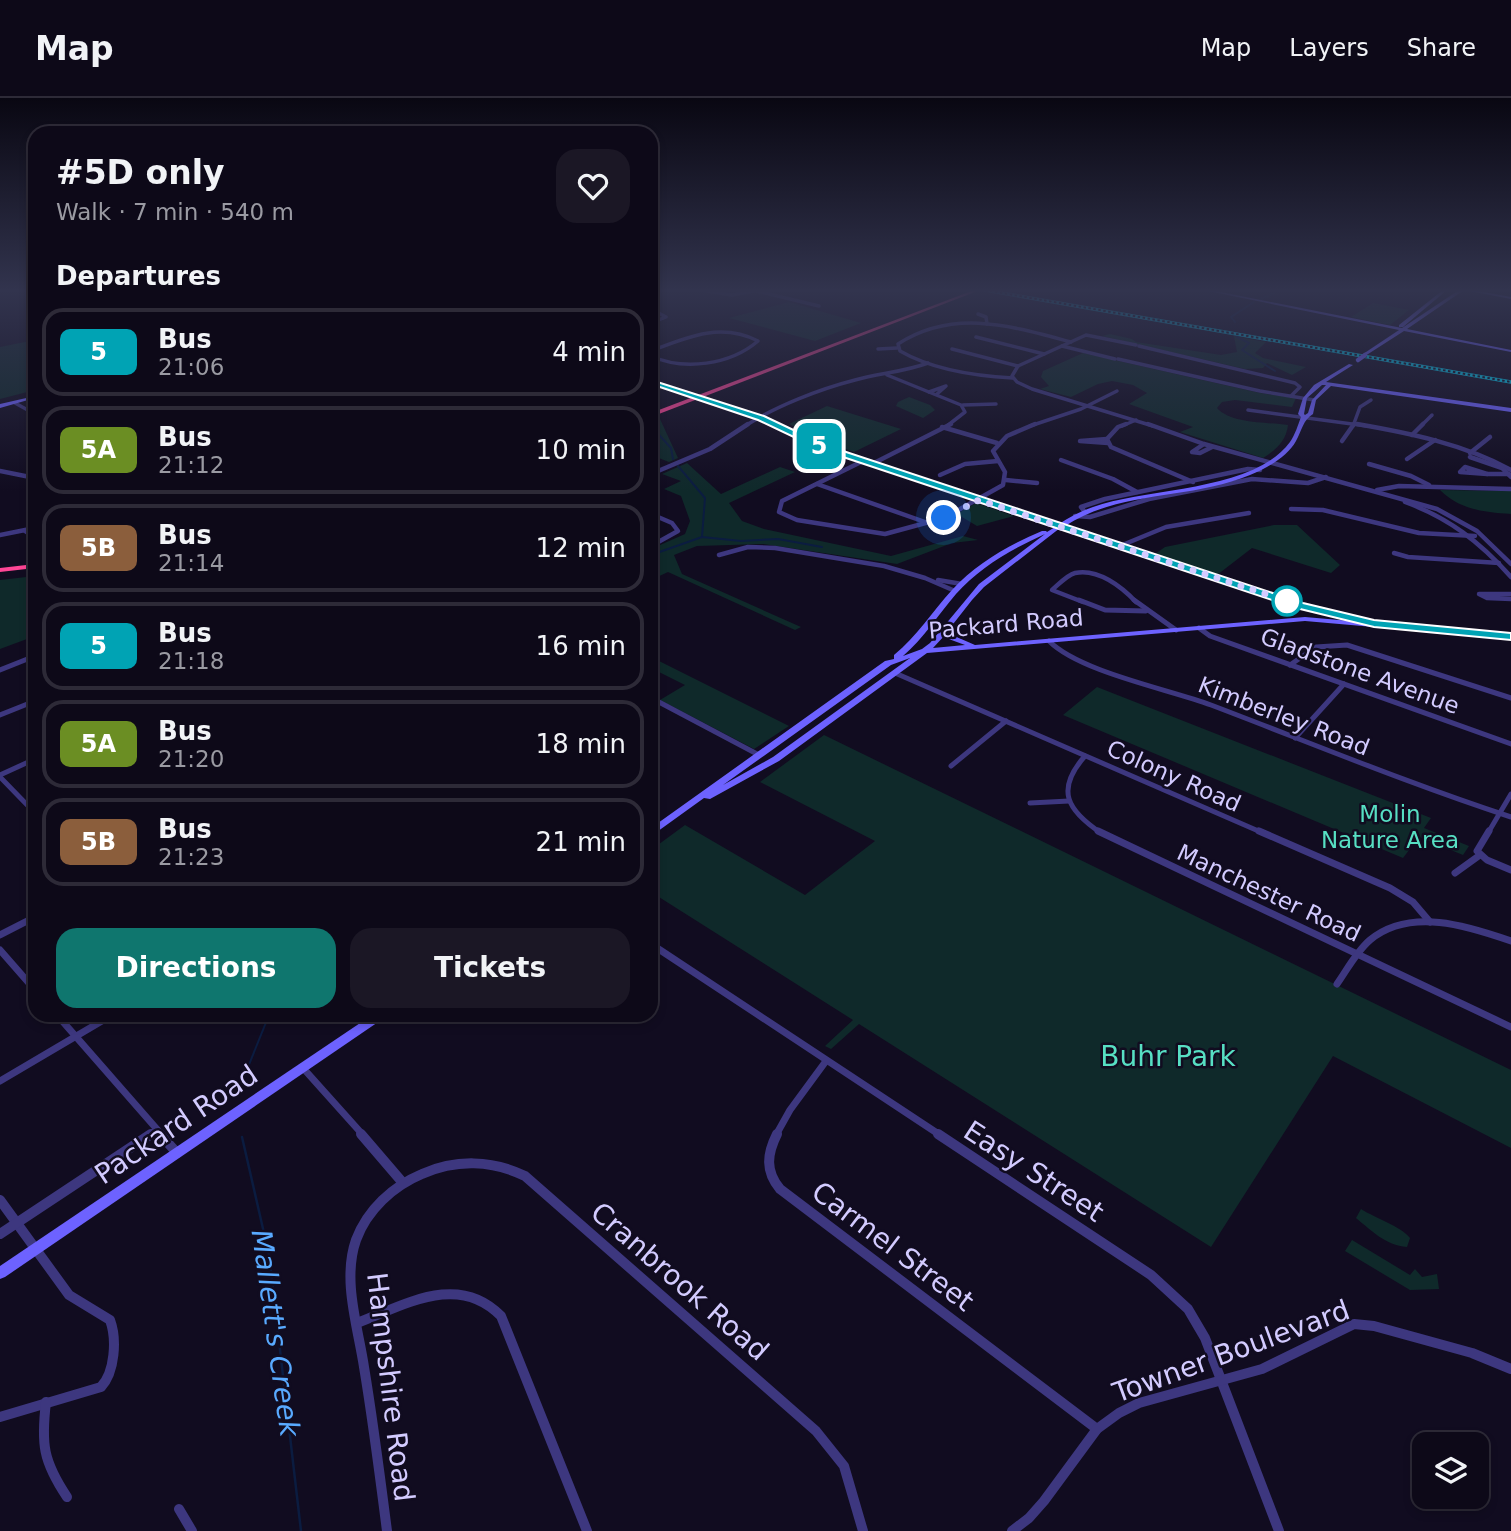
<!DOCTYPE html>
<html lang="en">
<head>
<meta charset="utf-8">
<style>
  body { margin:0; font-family:"DejaVu Sans",sans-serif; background:#1b1725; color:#f1f3f6; height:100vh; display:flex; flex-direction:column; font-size:26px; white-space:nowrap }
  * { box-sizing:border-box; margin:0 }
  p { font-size:23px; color:#9a9aa2 }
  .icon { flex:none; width:38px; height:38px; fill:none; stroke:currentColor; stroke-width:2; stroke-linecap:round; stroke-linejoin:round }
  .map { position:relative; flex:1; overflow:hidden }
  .details { position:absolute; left:28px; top:28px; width:630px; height:896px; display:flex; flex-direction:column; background:#0d0918; border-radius:21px; box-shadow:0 4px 10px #0003,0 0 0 2px #2d2a37 }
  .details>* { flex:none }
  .badge { padding:0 14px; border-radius:10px; font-size:24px; line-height:46px }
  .buttons { position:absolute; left:1412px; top:1334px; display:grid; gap:14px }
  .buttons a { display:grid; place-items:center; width:77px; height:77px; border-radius:14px; background:#0d0918; box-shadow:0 4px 10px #0003,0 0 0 2px #2d2a37; font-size:35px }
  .you { position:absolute; width:35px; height:35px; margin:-18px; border:5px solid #fff; border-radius:50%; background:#1a73e8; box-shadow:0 0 0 10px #1a73e833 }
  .map>.badge { position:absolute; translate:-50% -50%; box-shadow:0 0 0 4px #fff }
  h2 { padding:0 28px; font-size:26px; line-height:63px }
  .round { display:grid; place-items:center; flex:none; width:74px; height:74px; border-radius:21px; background:#1b1725 }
  .summary { display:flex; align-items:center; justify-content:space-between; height:119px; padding:0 28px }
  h1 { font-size:33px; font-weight:600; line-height:52px }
  .cta { display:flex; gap:14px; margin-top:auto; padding:14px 28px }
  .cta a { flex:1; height:80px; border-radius:21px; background:#0f766e; color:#fff; font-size:28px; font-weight:600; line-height:80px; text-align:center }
  .cta a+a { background:#1b1725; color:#f1f3f6 }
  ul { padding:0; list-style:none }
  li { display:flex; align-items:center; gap:21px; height:88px; margin:0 14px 10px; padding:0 14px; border:4px solid #2d2a37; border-radius:21px }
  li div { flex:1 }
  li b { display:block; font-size:26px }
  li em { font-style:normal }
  li .badge { min-width:77px; font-weight:700; text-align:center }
  header { display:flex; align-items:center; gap:42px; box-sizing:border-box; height:98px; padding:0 35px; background:#0d0918; border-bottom:2px solid #2d2a37 }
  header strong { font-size:33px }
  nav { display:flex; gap:38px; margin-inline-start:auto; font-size:24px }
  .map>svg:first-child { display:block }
  .green { fill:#0f292a }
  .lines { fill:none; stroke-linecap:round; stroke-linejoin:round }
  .stream-far1 { stroke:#0b1c40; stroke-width:2 }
  .stream { stroke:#0b1c40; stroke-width:2.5 }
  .street-far4 { stroke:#3d377f; stroke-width:3.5 }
  .street-far3 { stroke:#3d377f; stroke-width:4.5 }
  .street-far2 { stroke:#3d377f; stroke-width:5 }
  .street-far1 { stroke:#3d377f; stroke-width:7 }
  .street { stroke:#3d377f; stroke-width:10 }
  .secondary { fill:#6d62ff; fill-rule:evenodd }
  .highway { fill:#ff4696; fill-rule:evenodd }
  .rail-casing { stroke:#00d2f6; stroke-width:3.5 }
  .rail { stroke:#110c20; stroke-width:2; stroke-dasharray:2.5; stroke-linecap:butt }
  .secondary-bridge { stroke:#6d62ff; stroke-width:4.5 }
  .line { fill:#00a3b4; stroke:#fff; stroke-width:2 }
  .walk { stroke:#d3cbff; stroke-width:7; stroke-dasharray:0 12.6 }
  .stop-dot { fill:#fff; stroke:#00a3b4; stroke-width:3.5 }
  .labels { text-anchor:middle; stroke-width:5; stroke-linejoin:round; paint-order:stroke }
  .street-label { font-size:23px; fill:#d3cbff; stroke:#110c20 }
  .park-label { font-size:23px; fill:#57dfc3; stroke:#110c20 }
  .near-park-label { font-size:28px; fill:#57dfc3; stroke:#110c20 }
  .near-street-label { font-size:28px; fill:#d3cbff; stroke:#110c20 }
  .near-water-label { font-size:28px; font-style:italic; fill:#59aaff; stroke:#110c20 }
</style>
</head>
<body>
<header>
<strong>Map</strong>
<nav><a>Map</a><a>Layers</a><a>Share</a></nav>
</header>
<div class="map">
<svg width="1511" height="1433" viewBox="0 0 1511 1433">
  <rect width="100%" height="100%" fill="#110c20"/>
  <g class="green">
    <path d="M 789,204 L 861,225 L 815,243 L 729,220 Z"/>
    <path d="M 1373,205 L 1409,212 L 1390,227 L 1351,219 Z"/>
    <path d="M 1110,236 L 1132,241 L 1136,244 L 1221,257 L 1237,254 L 1234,238 L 1266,244 L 1255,255 L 1263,260 L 1306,269 L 1292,277 L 1267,265 L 1263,270 L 1245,271 L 1102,238 Z"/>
    <path d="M 35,242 L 35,292 L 0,301 L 0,249 Z"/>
    <path d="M 1083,255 L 1260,295 L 1296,300 L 1292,309 L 1235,302 L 1222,304 L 1217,310 C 1231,326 1268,324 1288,327 C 1286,343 1277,351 1263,360 L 1180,334 L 1193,329 L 1129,306 L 1147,295 L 1133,287 L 1112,283 L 1098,286 L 1071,299 L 1040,291 L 1049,288 L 1041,279 L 1043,273 Z"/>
    <path d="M 909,299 L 930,307 L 935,312 L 923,320 L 896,308 L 898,304 Z"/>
    <path d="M 827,308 L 901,331 L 854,354 L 813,339 L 789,326 Z"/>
    <path d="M 660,321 L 678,360 L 669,364 L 651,357 L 651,325 Z"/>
    <path d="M 687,365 L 721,396 L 780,369 L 795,374 L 729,405 L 742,423 L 764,431 L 891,458 L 963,438 L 978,442 L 952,445 L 897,466 L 763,446 L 697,448 L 674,457 L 682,476 L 801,529 L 795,532 L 668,474 L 651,482 L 651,451 L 685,436 L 690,423 L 681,398 L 664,391 L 681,383 L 662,376 Z"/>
    <path d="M 1440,392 L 1511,393 L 1511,416 C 1484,414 1460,412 1440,392 Z"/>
    <path d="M 976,405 L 1014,418 L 977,428 L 957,416 Z"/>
    <path d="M 1274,427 L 1297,427 L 1340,467 L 1331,475 L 1252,450 L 1217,477 L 1155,456 L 1165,449 Z"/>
    <path d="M 35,478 L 35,538 L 0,551 L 0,482 Z"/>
    <path d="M 651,559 L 789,628 L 754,651 L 660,602 L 685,587 L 651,570 Z"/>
    <path d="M 1097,589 L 1431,720 L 1424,730 L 1469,748 L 1463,757 L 1419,739 L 1403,760 L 1063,617 Z"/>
    <path d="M 824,637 L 1511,972 L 1511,1050 L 1333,958 L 1211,1149 L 859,926 L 831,951 L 825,948 L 853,922 L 651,794 L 651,752 L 685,727 L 805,797 L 875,743 L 760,684 Z"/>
    <path d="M 1361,1111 C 1375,1120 1402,1129 1410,1140 L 1407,1149 C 1385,1147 1372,1133 1356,1120 Z"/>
    <path d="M 1352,1142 L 1410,1177 L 1415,1171 L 1422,1179 L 1437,1176 L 1439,1191 L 1410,1192 L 1345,1153 Z"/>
  </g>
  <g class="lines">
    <g class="stream-far1">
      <path d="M 1261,201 L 1281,192"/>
      <path d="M 1235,224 L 1231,219 L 1254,204"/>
      <path d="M 1237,239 L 1249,245 L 1242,252 L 1275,273"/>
      <path d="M 651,328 L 671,350 L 673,361"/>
      <path d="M 678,368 L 705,400 L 702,439"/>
      <path d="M 651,457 L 702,439 L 741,443 L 778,441 L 822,449"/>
      <path d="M 244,979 L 269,917"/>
    </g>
    <path class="stream" d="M 242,1039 L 269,1157 L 301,1433"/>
    <g class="street-far4">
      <path d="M 701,192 L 732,197 L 759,192"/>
      <path d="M 757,193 L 819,208"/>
      <path d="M 651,211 L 666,219 L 651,225"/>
      <path d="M 978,216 L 986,219 L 987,226"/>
      <path d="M 976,239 L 1044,256"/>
      <path d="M 1136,247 L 1086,237 L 1018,268 L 1012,278 L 1017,284 L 1032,291 L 1153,328"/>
      <path d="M 1062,248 L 1115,261"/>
      <path d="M 1139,248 L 1295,285 L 1300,289 L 1291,298"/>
      <path d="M 878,251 L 897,250"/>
      <path d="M 952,251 L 1018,268"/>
      <path d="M 651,253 C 687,239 721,224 758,243 C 730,267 684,273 651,258"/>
      <path d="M 1118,261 L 1260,293 L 1314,302"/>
      <path d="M 887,277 L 961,307 L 965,314 L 947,328"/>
      <path d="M 1013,280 C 975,278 933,272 900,253 L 898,246 C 954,210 1011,228 1071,244"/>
      <path d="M 929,294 L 946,288 L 937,296"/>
      <path d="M 15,305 L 35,316"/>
      <path d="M 963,307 L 996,306"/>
      <path d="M 1248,312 L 1367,328"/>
      <path d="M 745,328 C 776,308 820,291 855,282 C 880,275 904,274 928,265"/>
      <path d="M 1030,328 L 1081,311 L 1117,293"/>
      <path d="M 1122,328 L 1136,322"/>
      <path d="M 1353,328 L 1360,309 L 1371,302"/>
      <path d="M 1421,328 L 1432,317"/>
    </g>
    <g class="street-far3">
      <path d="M 1126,326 L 1118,329 L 1107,341 L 1111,349 L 1193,384"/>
      <path d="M 1148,326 L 1204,346 L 1437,411 L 1477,433 L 1511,466"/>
      <path d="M 1357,326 C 1409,335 1464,346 1511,372"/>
      <path d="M 942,329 L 997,345"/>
      <path d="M 1412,337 L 1423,326"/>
      <path d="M 1107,341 L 1080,343 L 1108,345"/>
      <path d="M 1342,343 L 1354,326"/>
      <path d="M 1204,346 L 1192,354 L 1200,355 L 1212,349"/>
      <path d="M 1470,355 L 1490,339"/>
      <path d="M 1470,359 L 1502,370 L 1511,379"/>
      <path d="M 1407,361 L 1435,342"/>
      <path d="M 1061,362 L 1113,381 L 1137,394"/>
      <path d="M 863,363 L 782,403 L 779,414 L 797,422 L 885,436 L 944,420 L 1003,387 L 1005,374 L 993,353 L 1007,338 L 1035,326"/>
      <path d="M 872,366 L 951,326"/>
      <path d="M 1369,366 L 1411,378 L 1429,387"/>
      <path d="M 1465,369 L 1487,376 L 1460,374 Z"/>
      <path d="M 0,373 L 35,380"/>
      <path d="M 651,376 L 710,351 L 748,326"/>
      <path d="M 1487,376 L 1509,376"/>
      <path d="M 940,377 L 965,366 L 998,363"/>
      <path d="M 1006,382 L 1037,385"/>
      <path d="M 817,386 L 925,424"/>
      <path d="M 1377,392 L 1399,388 L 1511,391"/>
      <path d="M 1405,404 C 1449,420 1480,444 1511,479"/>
      <path d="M 1291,411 L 1323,412 L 1419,435 L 1475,438"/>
      <path d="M 1085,414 L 1081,409 L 1105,401 L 1248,371 L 1260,372"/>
      <path d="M 651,416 L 672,425 L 678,433 L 651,448"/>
      <path d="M 1075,418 L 1090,419 L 1149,401 L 1252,381 L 1308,385 L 1326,379"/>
      <path d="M 25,433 L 35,440"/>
      <path d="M 0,437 L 35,430"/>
      <path d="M 1120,448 L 1166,429 L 1249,415"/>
      <path d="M 1394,455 L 1408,459 L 1499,465"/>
      <path d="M 719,457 L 748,449 L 775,450 L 884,468 L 925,480 L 955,493"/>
      <path d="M 938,482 L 962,486"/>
      <path d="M 1511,496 L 1479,496 L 1487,500 L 1511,501"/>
      <path d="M 1083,504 L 1052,492 C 1058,487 1067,477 1075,475 C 1098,470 1122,489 1136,504"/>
    </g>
    <g class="street-far2">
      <path d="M 1079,502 L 1105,512 L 1146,513"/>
      <path d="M 1134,502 L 1176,532"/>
      <path d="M 1199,530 L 1210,538 L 1511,646"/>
      <path d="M 1049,543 C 1080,574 1168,591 1211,607 C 1311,645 1410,686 1511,719"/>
      <path d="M 1290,567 L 1316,549 L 1347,547 L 1511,600"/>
      <path d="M 0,572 L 35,558"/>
      <path d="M 895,575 L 1263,735"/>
      <path d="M 657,603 L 759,657"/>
      <path d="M 0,617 L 35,603"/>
      <path d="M 1295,640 L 1344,586"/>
      <path d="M 1085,658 C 1055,692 1067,712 1101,735"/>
      <path d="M 951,668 L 1006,623"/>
      <path d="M 0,677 L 35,661"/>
      <path d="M 0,679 L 35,715"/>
      <path d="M 1030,705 L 1069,703"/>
      <path d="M 1488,735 L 1511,696"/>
    </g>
    <g class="street-far1">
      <path d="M 1098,733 L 1511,929"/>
      <path d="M 1259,733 L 1390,790 L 1413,804 L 1430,824"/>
      <path d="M 1489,733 L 1477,753 L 1487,762 L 1511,772"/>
      <path d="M 1455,775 L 1480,757"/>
      <path d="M 0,837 L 35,819"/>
      <path d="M 651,846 L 940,1037"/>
      <path d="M 0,852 L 35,892"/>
      <path d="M 1337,886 C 1347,872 1356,854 1370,842 C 1410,809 1468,828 1511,843"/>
      <path d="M 57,917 L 162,1037"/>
      <path d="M 303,970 L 363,1037"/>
      <path d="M 0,983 L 112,917"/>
      <path d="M 149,1037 L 157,1032"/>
      <path d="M 776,1037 L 790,1012 L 826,963"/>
    </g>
    <g class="street">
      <path d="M 160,1036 L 177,1055"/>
      <path d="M 361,1036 L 403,1085"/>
      <path d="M 777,1036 C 767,1056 765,1073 780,1091 L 1097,1331"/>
      <path d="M 938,1036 L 1151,1177 L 1188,1211 L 1205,1240 L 1279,1433"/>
      <path d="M 0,1102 L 69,1197 L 110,1222 C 117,1241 115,1274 101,1289 L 0,1319"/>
      <path d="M 0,1136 L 151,1036"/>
      <path d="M 357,1225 C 405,1207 458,1174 501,1218 L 587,1433"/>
      <path d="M 46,1304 C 41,1346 43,1363 67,1399"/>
      <path d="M 179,1411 L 192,1433"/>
      <path d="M 387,1433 C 380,1378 373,1323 364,1269 C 358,1229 342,1182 356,1142 C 367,1112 393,1088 422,1076 C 456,1061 492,1062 525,1078 L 816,1333 L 844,1368 L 863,1433"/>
      <path d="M 1012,1433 L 1029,1420 L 1044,1403 L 1097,1331 L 1119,1315 L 1139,1305 L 1262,1271 L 1354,1226 L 1374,1228 L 1472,1255 L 1511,1271"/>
    </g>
    <g class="secondary">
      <path d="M 1203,192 L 1211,192 L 1402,230 L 1459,192 L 1464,192 L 1407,231 L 1511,252 L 1511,254 L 1404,233 L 1365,258 L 1363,258 L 1363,256 L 1399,232 Z"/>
      <path d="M 1443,192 L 1447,192 L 1403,229 L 1399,229 L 1399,227 Z"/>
      <path d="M 1464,192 L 1473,192 L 1511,199 L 1511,201 Z"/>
      <path d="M 1349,266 L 1353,267 L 1326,284 L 1511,310 L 1511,314 L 1331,288 L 1316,302 L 1313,316 C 1303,322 1302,332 1296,343 C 1288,358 1266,371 1250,377 C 1190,402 1120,392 1065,428 L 1302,506 L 1348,518 L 1348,520 L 1346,521 L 1298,509 L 1060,430 L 984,489 L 972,502 L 950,530 L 952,537 L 975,547 L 1305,519 L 1511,537 L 1511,541 L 1305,523 L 927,555 L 779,663 L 710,701 L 704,700 L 654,736 L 651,737 L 651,730 L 885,563 L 894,561 L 894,557 C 917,538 932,514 952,492 C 977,465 1009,447 1042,433 L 1046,433 L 1047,434 L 1055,429 L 811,346 L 762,322 L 703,303 L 703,301 L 766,320 L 815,344 L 1059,426 C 1070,419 1081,413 1093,409 C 1148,389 1253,394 1290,344 C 1295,337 1298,327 1301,319 L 1298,316 L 1303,300 L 1314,287 ZM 1322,287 L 1326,287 L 1312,302 L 1308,315 L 1305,317 L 1304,316 L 1307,300 ZM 1045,436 L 979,486 L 930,545 L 922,551 L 903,558 C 924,540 938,517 956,496 C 980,469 1012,451 1045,436 ZM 945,537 L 946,540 L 965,547 L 933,550 ZM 910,560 L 773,659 L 723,687 L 891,567 Z"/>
      <path d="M 651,283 L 686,293 L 686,294 L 684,295 L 651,286 Z"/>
      <path d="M 35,298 L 35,300 L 0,310 L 0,306 Z"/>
      <path d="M 372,917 L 385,917 L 384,920 L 5,1179 L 0,1181 L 0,1168 Z"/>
    </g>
    <g class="highway">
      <path d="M 974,192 L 980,192 L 651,319 L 651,315 Z"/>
      <path d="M 35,466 L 35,470 L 0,474 L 0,470 Z"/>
    </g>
    <g class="rail-casing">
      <path id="rail" d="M 985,192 L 1511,284"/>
    </g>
    <use href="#rail" class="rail"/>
    <g class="secondary-bridge">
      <path d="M 1358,262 L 1365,257"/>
      <path d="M 684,294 L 705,302"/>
    </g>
  </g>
  <linearGradient id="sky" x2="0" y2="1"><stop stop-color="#090712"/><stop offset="0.49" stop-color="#32344e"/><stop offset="1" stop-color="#32344e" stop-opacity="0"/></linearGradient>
  <rect width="1511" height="393" fill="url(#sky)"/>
  <path class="line" d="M 651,282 L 764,318 L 825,347 L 1303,505 L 1374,522 L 1511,535 L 1511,542 L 1374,529 L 1296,510 L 819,351 L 758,322 L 648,285 Z"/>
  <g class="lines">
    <path class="walk" d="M 944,420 L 979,402 L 1287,503"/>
  </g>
  <circle class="stop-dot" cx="1287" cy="503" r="14"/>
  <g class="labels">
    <g class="street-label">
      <text transform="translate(1006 526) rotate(-5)" y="8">Packard Road</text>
      <text transform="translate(1360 573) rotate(20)" y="8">Gladstone Avenue</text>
      <text transform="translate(1284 618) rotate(21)" y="8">Kimberley Road</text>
      <text transform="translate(1174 678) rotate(24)" y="8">Colony Road</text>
      <text transform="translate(1269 795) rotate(25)" y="8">Manchester Road</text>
    </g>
    <g class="park-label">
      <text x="1390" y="724">Molin<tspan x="1390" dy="26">Nature Area</tspan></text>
    </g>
    <g class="near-park-label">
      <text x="1168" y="968">Buhr Park</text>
    </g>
    <g class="near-street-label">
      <text transform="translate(176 1026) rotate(-34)" y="10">Packard Road</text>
      <text transform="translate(1034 1073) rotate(33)" y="10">Easy Street</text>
      <text transform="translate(893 1148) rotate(37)" y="10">Carmel Street</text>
      <text transform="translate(680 1183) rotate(41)" y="10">Cranbrook Road</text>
      <text transform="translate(1231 1253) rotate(-20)" y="10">Towner Boulevard</text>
      <text transform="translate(391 1289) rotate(83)" y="10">Hampshire Road</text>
    </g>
    <g class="near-water-label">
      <text transform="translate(276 1235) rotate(82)" y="10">Mallett's Creek</text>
    </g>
  </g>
</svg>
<div class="buttons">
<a><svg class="icon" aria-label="layers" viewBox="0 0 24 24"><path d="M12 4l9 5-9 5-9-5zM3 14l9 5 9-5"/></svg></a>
</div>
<div class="you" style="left:944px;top:420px"></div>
<b class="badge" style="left:819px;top:348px;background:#00a3b4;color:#fff">5</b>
<section class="details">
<div class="summary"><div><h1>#5D only</h1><p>Walk · 7 min · 540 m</p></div><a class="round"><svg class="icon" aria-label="heart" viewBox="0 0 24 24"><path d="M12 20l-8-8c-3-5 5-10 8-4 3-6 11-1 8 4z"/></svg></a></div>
<h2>Departures</h2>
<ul>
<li><span class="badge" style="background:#00a3b4;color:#fff">5</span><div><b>Bus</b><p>21:06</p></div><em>4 min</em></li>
<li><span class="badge" style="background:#6b8e23;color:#fff">5A</span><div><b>Bus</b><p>21:12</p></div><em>10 min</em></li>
<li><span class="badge" style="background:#8b5e3c;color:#fff">5B</span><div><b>Bus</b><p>21:14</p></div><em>12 min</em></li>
<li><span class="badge" style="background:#00a3b4;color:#fff">5</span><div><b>Bus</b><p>21:18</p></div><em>16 min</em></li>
<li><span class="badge" style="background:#6b8e23;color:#fff">5A</span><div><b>Bus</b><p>21:20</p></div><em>18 min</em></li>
<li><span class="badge" style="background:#8b5e3c;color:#fff">5B</span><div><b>Bus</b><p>21:23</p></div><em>21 min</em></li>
</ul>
<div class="cta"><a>Directions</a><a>Tickets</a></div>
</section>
</div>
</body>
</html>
